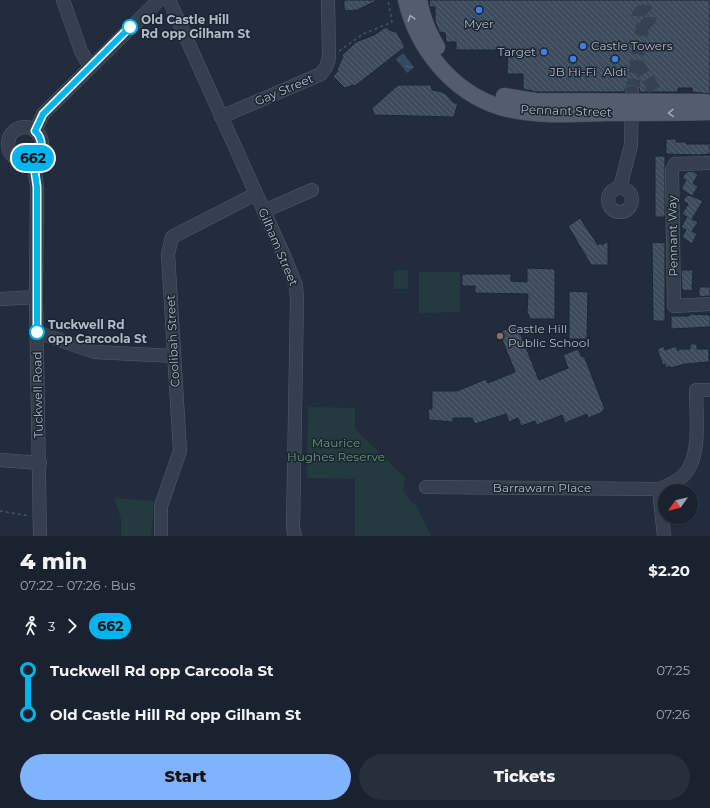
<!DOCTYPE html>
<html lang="en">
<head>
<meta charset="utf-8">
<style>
  body { margin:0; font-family:Montserrat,sans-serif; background:#262f3a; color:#f1f3f6; height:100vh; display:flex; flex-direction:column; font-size:15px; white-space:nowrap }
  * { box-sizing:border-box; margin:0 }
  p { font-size:13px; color:#9fa4aa }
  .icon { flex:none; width:22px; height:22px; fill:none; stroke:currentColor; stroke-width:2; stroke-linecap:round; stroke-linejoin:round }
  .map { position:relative; height:536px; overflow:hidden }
  .panel { display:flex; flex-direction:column; background:#19222e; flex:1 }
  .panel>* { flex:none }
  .badge { padding:0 8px; border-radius:13px; font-size:14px; line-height:26px }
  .needle { width:26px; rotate:236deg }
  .buttons { position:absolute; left:658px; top:484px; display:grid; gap:8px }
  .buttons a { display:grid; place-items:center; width:40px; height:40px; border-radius:50%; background:#19222e; box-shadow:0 1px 3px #0004,0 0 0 1px #373f4a; font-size:20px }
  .map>.badge { position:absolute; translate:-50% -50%; box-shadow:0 0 0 2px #fff }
  .legs { display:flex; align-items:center; gap:6px; height:44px; padding:0 20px; font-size:13px }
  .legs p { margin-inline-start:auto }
  .overview { display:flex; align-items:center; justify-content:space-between; height:68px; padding:0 20px }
  h1 { font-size:22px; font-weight:800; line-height:30px }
  .cta { display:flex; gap:8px; margin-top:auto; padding:8px 20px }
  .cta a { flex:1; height:46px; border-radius:24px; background:#7fb3fe; color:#111; font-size:16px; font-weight:800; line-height:46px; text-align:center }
  .cta a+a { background:#262f3a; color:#f1f3f6 }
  ul { padding:0 20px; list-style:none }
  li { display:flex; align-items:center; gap:14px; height:44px; font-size:15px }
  li i { display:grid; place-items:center; width:6px; height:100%; margin:0 5px; background:currentColor }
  li i::after { content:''; width:10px; height:10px; margin:-5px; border:3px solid; border-radius:50%; background:#19222e }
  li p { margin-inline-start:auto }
  li:first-child i { background:linear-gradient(#0000 50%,currentColor 0) }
  li:last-child i { background:linear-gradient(currentColor 50%,#0000 0) }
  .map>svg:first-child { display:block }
  .green { fill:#233b3e }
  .water { fill:url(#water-ripples) }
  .building { fill:url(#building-back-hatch); stroke:#1c2634 }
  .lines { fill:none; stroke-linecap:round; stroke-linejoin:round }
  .minor-tunnel { stroke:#364252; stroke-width:13; stroke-dasharray:13 6; stroke-linecap:butt }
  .minor-casing { stroke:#535d6b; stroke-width:14 }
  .major-casing { stroke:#3e4856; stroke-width:17 }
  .path { stroke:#41585b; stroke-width:1.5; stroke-dasharray:3 3; stroke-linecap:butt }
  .minor { stroke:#353f4d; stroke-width:13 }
  .major { stroke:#535e6d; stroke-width:16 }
  .oneway { stroke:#9da8b6 }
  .line-1-casing { stroke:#fff; stroke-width:9 }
  .line-1 { stroke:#00b5ef; stroke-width:6 }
  .shop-dot { fill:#3f7fe0; stroke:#1a2431; stroke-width:1.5 }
  .stop-1-dot { fill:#fff; stroke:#00b5ef; stroke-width:2 }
  .education-dot { fill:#8d6e63; stroke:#1a2431; stroke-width:1.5 }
  .labels { text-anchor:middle; stroke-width:3; stroke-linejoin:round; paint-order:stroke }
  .stop-label { font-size:12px; font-weight:bold; fill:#b0bac8; stroke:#1a2431; text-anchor:start }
  .poi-label { font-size:12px; fill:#b0bac8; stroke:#1a2431 }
  .street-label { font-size:12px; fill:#b0bac8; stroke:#1a2431 }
  .park-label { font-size:12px; fill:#669b71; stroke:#1a2431 }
</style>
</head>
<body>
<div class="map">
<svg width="710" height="536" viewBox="0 0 710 536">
  <defs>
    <pattern id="water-ripples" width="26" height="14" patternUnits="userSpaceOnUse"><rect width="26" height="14" fill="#344965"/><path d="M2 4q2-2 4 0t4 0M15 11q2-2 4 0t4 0" fill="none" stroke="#4f617a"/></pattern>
    <pattern id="building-back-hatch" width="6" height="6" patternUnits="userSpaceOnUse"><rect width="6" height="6" fill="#3d4c5c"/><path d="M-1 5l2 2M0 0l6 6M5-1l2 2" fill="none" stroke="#566472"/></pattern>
  </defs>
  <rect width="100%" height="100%" fill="#212d3d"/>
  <g class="green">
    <path d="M 408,270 L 408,289 L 394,289 L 394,271 Z"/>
    <path d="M 419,272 L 460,272 L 460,312 L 419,313 Z"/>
    <path d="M 308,407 L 355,408 L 355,429 L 405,478 L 403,490 L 412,503 L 416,505 L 431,536 L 355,536 L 355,479 L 307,478 Z"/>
    <path d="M 114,498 L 154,501 L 151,536 L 121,536 L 121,519 Z"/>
  </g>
  <path class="water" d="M 403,53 L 414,67 L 407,73 L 396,59 Z"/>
  <g class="building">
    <path d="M 344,0 L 378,0 L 357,10 L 346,11 L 344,8 Z"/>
    <path d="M 429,0 L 710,0 L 710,94 L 692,92 L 692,88 L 678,88 L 678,92 L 640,92 L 639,88 L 633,84 L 628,85 L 624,92 L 536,92 L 523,89 L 523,74 L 507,74 L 508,50 L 456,50 L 456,42 L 446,42 L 445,33 L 439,32 L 435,21 L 435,7 L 430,7 Z"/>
    <path d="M 386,27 L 393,32 L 396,31 L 405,47 L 355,86 L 353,85 L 345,88 L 333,76 L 338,71 L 337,70 L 343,56 L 342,55 L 356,42 L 374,35 Z"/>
    <path d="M 398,85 L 431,85 L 432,90 L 439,91 L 446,94 L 454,103 L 458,103 L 454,117 L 374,115 L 372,108 Z"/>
    <path d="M 666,139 L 676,139 L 676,142 L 686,142 L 686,144 L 710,144 L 710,154 L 699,155 L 666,154 Z"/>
    <rect x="655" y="156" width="10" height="61"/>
    <path d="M 693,171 L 698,175 L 693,183 L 698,187 L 692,196 L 703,201 L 692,219 L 698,222 L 692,231 L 697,234 L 692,244 L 682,237 L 686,230 L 681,227 L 687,217 L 682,214 L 688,204 L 683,201 L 687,195 L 692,196 L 681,189 L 686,180 L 682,178 L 686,172 Z"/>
    <path d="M 580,218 L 598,245 L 601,243 L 602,245 L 608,241 L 608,265 L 591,265 L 568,226 Z"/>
    <path d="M 652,242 L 665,243 L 665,321 L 653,321 Z"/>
    <path d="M 527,268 L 555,269 L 555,319 L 530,319 L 527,311 L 528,294 L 475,293 L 475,286 L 462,286 L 462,274 L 511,274 L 511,281 L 527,282 Z"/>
    <path d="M 681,270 L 693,270 L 692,291 L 682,290 Z"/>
    <path d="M 699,287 L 710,287 L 710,296 L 699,297 Z"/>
    <path d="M 569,291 L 588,292 L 587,339 L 569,339 Z"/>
    <path d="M 690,314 L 710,315 L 710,327 L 671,329 L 671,316 L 689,316 Z"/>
    <path d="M 517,325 L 539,380 L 568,368 L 563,355 L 578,349 L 582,357 L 584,356 L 605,409 L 603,410 L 603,412 L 588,418 L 587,414 L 565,423 L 562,415 L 537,425 L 535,421 L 521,426 L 518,418 L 509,422 L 506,414 L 475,424 L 472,418 L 453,418 L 453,422 L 429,420 L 428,409 L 432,409 L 432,391 L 457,391 L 486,379 L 488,383 L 515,372 L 499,332 Z"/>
    <path d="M 690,344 L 697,344 L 697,349 L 709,349 L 709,362 L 685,364 L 670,368 L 670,366 L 666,368 L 665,364 L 663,365 L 657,349 L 664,346 L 665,350 L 676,346 L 678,351 L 679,349 L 690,349 Z"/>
  </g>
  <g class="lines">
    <g class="minor-tunnel">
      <circle cx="644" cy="17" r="6"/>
      <path d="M 637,63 L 657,93"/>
      <path d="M 632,92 L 643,24"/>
    </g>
    <g class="minor-casing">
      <g id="minor">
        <path d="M 63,0 L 81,51 L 90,67"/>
        <path d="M 169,0 L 286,260 L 296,285 L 297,300 L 293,528 L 295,536"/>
        <path d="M 221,117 L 321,74 L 326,67 L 329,58 L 328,0"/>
        <circle cx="25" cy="144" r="17"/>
        <path d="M 35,131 L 43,114 L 159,0"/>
        <path d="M 33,159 L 37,187 L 36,297 L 40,536"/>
        <path d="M 710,163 L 675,164 L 672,170 L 674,306 L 710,304"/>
        <path d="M 620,188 L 631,145 L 632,92"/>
        <circle cx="620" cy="200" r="12"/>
        <path d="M 264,211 L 312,190"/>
        <path d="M 0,299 L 36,297"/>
        <path d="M 37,332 L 94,352 L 174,356"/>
        <path d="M 0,460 L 40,463"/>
        <path d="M 426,487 L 659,489 C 667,486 676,482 683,476 C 702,458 696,415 696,390 L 710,390"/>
        <path d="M 659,489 L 664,536"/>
        <path d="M 161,536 L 161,506 L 180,451 L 168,254 L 172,237 L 256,194"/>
      </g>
    </g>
    <g class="major-casing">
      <g id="major">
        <path d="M 406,0 C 417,48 452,92 500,107 C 534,117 572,114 606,113 C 641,113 675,113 710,112"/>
        <path d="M 419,0 C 422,17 428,32 437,47"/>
        <path d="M 504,96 L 535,101 L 706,102"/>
      </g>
    </g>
    <g class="path">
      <path d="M 339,51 L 363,34 L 392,22 L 388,0"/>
      <path d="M 0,511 L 29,516"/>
    </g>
    <use href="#minor" class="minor"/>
    <use href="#major" class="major"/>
  </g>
  <defs><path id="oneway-chevron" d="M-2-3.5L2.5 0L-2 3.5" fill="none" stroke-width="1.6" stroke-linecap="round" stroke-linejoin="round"/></defs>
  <g class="oneway">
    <use href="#oneway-chevron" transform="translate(411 18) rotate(-108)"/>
    <use href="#oneway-chevron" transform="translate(671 113) rotate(179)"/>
  </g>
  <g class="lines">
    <g class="line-1-casing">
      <path id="line-1" d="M 37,332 L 37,187 L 33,159 C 43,151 44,140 35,131 L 43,114 L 130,27"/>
    </g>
    <use href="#line-1" class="line-1"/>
  </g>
  <g class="shop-dot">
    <circle cx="479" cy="10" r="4"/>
    <circle cx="583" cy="46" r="4"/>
    <circle cx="544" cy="52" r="4"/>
    <circle cx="573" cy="59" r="4"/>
    <circle cx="615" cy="59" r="4"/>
  </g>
  <g class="stop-1-dot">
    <circle cx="130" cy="27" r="7"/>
    <circle cx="37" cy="332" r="7"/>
  </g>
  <circle class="education-dot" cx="500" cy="336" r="4"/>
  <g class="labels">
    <g class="stop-label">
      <text x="141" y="24">Old Castle Hill<tspan x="141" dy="14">Rd opp Gilham St</tspan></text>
      <text x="48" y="329">Tuckwell Rd<tspan x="48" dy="14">opp Carcoola St</tspan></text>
    </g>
    <g class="poi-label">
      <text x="479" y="28">Myer</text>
      <text x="591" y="50" text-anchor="start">Castle Towers</text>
      <text x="536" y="56" text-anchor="end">Target</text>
      <text x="573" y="76">JB Hi-Fi</text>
      <text x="615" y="76">Aldi</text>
      <text x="508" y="333" text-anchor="start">Castle Hill<tspan x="508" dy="14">Public School</tspan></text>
    </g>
    <g class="street-label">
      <text transform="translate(284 90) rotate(-23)" y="4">Gay Street</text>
      <text transform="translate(566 111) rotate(2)" y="4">Pennant Street</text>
      <text transform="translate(673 236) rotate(-91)" y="4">Pennant Way</text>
      <text transform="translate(278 247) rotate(67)" y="4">Gilham Street</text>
      <text transform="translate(173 341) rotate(-93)" y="4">Coolibah Street</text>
      <text transform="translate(38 395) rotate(-91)" y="4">Tuckwell Road</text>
      <text x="542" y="492">Barrawarn Place</text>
    </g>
    <g class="park-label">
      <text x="336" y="447">Maurice<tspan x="336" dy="14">Hughes Reserve</tspan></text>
    </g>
  </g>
</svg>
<div class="buttons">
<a><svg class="needle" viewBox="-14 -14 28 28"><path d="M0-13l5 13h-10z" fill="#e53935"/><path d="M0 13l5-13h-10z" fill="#9fa4aa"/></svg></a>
</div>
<b class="badge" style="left:33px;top:158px;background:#00b5ef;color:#111">662</b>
</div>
<section class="panel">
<div class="overview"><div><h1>4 min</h1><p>07:22 – 07:26 · Bus</p></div><b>$2.20</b></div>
<div class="legs"><svg class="icon" aria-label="walk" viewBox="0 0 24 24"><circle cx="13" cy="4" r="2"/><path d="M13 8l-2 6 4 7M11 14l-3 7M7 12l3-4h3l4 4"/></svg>3<svg class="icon" aria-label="forward" viewBox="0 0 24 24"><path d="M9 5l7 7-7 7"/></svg><b class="badge" style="background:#00b5ef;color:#111">662</b></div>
<ul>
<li><i style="color:#00b5ef"></i><b>Tuckwell Rd opp Carcoola St</b><p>07:25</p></li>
<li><i style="color:#00b5ef"></i><b>Old Castle Hill Rd opp Gilham St</b><p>07:26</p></li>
</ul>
<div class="cta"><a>Start</a><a>Tickets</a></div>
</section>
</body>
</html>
